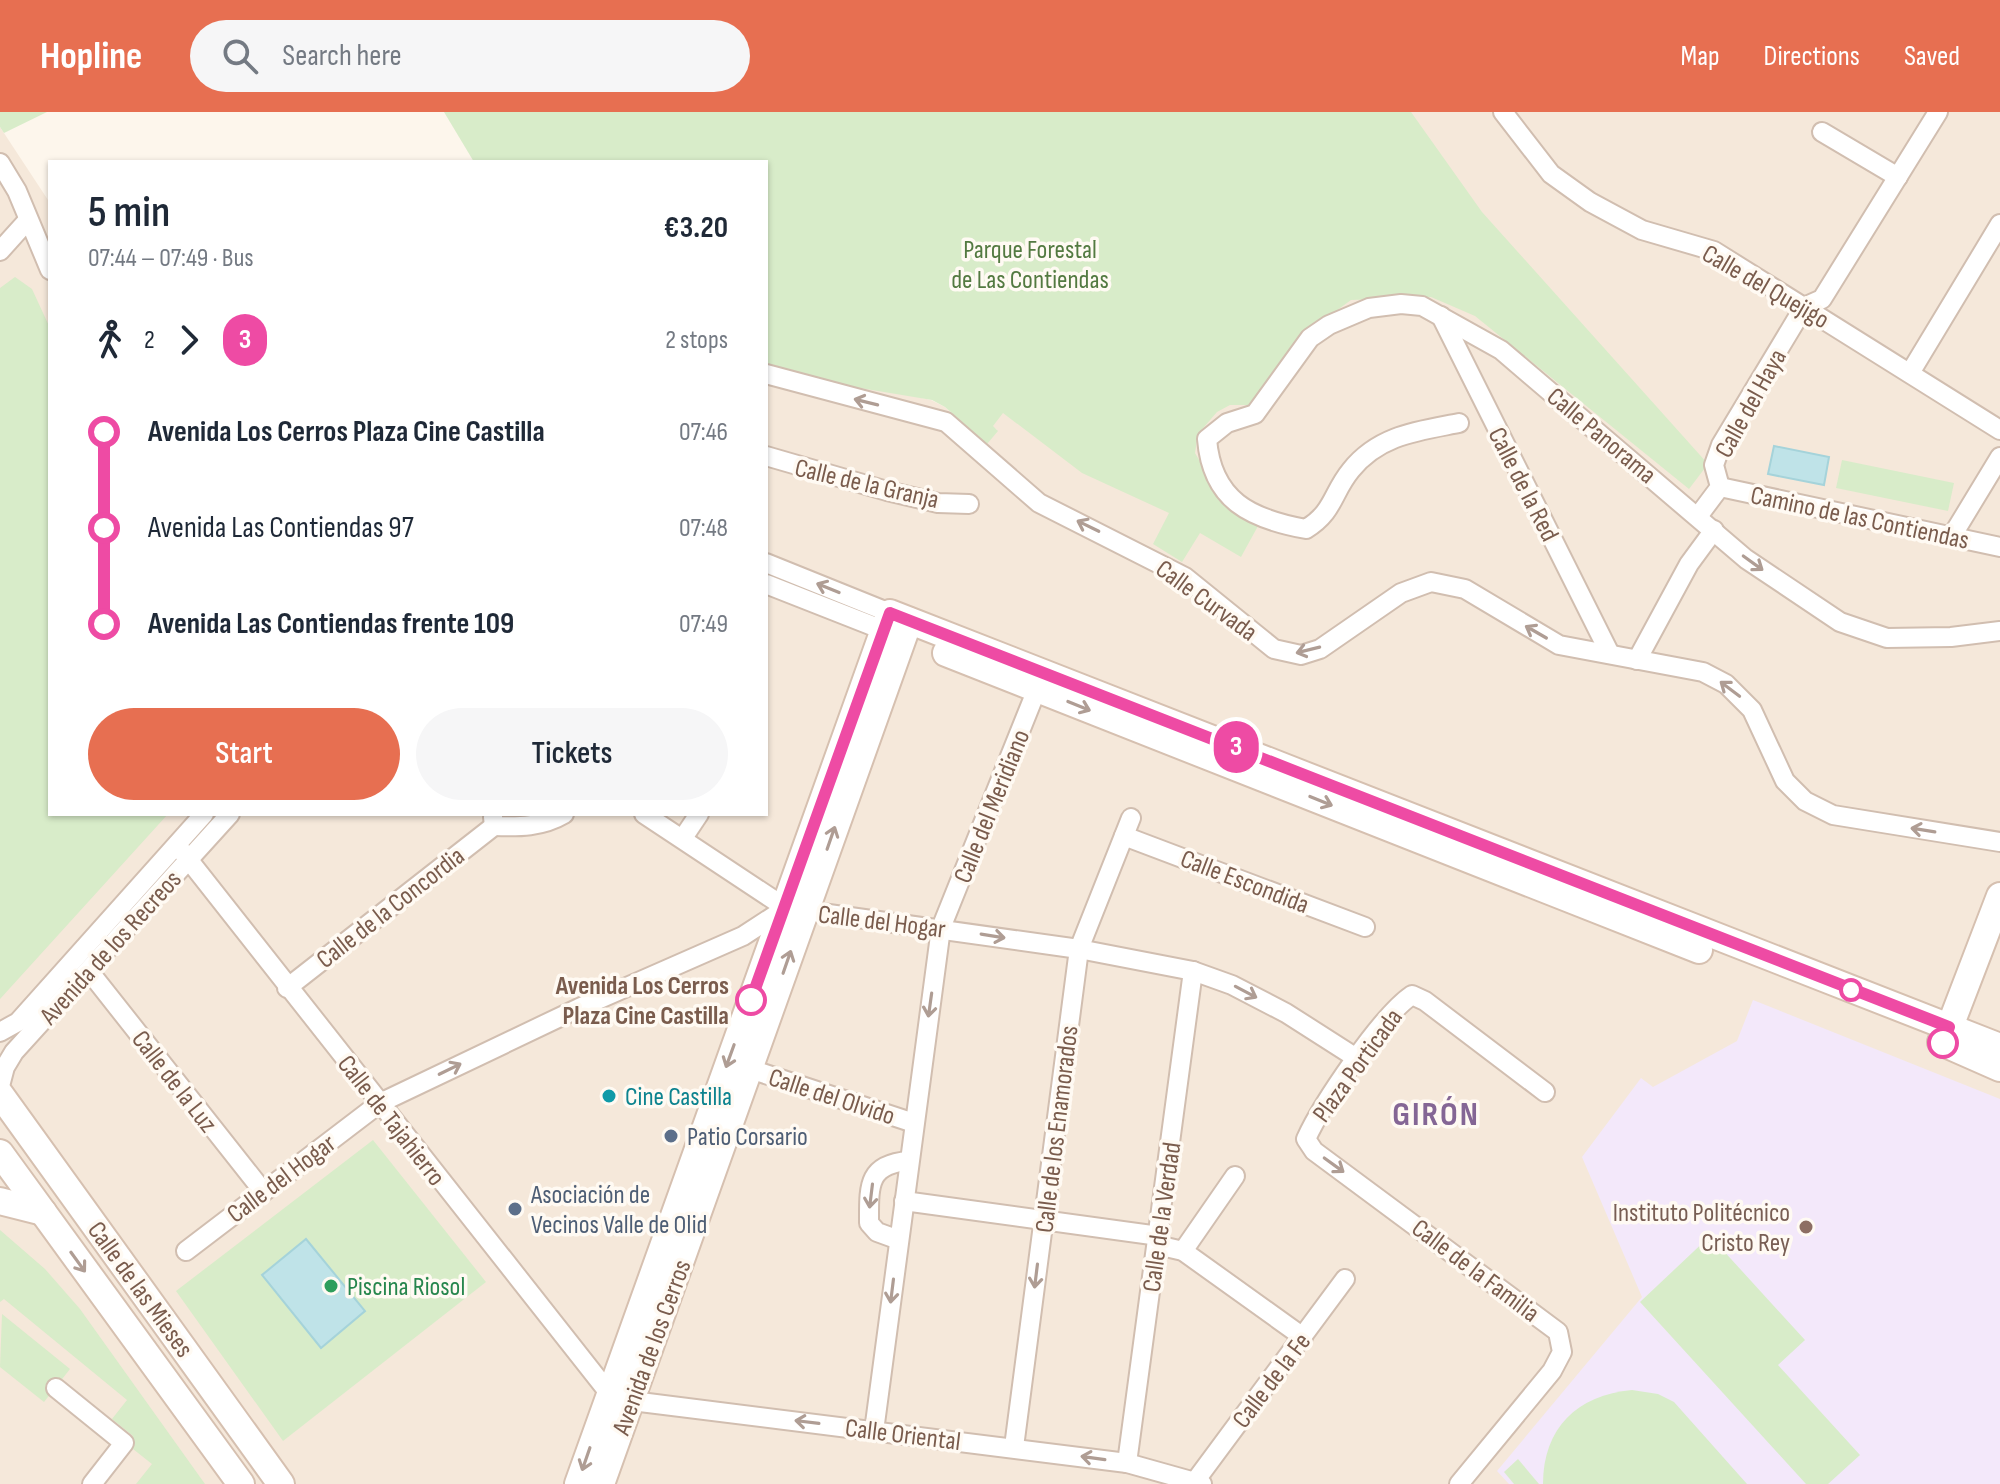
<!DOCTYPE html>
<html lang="en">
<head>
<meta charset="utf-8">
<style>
  body { margin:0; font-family:"Sofia Sans Condensed",sans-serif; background:#f6f6f7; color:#1f2937; height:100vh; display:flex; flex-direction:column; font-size:30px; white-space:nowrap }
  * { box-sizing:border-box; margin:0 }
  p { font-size:26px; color:#747a83 }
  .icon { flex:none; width:44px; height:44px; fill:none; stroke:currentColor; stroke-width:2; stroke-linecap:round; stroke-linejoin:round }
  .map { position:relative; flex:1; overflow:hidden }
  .sheet { position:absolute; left:48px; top:48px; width:720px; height:656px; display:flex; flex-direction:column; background:#fff; border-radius:0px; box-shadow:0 2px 6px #0004 }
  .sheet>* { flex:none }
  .badge { padding:0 16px; border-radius:26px; font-size:28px; line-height:52px }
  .map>.badge { position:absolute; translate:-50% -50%; box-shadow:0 0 0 4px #fff }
  .legs { display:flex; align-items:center; gap:12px; height:88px; padding:0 40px; font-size:26px }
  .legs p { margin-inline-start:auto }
  .summary { display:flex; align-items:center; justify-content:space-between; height:136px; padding:0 40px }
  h1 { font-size:44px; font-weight:600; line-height:60px }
  .button { display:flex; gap:16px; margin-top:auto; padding:16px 40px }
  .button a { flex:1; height:92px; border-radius:48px; background:#e76f51; color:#fff; font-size:32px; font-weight:600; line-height:92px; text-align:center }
  .button a+a { background:#f6f6f7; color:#1f2937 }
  ul { padding:0 40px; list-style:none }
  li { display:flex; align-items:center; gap:28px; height:96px; font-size:30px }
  li i { display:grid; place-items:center; width:12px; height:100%; margin:0 10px; background:currentColor }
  li i::after { content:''; width:20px; height:20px; margin:-10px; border:6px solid; border-radius:50%; background:#fff }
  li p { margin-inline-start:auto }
  li:first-child i { background:linear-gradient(#0000 50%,currentColor 0) }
  li:last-child i { background:linear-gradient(currentColor 50%,#0000 0) }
  header { display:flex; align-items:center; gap:48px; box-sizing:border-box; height:112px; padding:0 40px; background:#e76f51; color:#fff }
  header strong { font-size:38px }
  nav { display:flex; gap:44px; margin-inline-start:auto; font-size:28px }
  .search { width:560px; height:72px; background:#f6f6f7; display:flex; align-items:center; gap:20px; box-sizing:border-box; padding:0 28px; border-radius:44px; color:#747a83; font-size:30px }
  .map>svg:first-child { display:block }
  .residential { fill:#f5e8da }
  .education { fill:#f3e8fa }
  .green { fill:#d8ecc9 }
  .water { fill:#bfe3e8; stroke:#a5d3da; stroke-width:2 }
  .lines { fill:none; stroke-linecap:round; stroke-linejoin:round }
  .street-casing { stroke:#d1beb0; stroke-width:22 }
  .secondary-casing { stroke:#d6c0b0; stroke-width:30 }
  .street { stroke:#fff; stroke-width:18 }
  .secondary { stroke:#fff; stroke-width:26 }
  .oneway { stroke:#af9d94 }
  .line-1-casing { stroke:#fff; stroke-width:18 }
  .line-1 { stroke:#ee4ba4; stroke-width:12 }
  .stop-1-dot { fill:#fff; stroke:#ee4ba4; stroke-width:4 }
  .culture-dot { fill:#0f9aa8; stroke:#fffaf3; stroke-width:3 }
  .service-dot { fill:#5c6f8a; stroke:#fffaf3; stroke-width:3 }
  .education-dot { fill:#8d6e63; stroke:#fffaf3; stroke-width:3 }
  .leisure-dot { fill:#2e9e5b; stroke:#fffaf3; stroke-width:3 }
  .labels { text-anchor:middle; stroke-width:7; stroke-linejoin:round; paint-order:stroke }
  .park-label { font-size:26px; fill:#537a41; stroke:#fffaf3 }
  .street-label { font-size:26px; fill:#7a5c4d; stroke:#fffaf3 }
  .stop-label { font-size:26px; font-weight:bold; fill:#7a5c4d; stroke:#fffaf3; text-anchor:end }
  .culture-label { font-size:26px; fill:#0d838f; stroke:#fffaf3; text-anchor:start }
  .service-label { font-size:26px; fill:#4e5e75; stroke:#fffaf3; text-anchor:start }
  .education-label { font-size:26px; fill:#785e54; stroke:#fffaf3; text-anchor:end }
  .leisure-label { font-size:26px; fill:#27864d; stroke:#fffaf3; text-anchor:start }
  .district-label { font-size:34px; font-weight:bold; letter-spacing:2px; fill:#846695; stroke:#fffaf3 }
</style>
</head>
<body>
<header>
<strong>Hopline</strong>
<div class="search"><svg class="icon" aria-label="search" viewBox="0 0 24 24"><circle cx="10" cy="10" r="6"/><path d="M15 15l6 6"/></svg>Search here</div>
<nav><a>Map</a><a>Directions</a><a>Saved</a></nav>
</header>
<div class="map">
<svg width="2000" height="1372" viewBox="0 0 2000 1372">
  <rect width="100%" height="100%" fill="#fdf6ec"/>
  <path class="residential" d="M 1395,0 L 2000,0 L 2000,1372 L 0,1372 L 0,15 L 50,91 L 50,702 L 766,702 L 766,251 L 931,288 L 945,295 L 985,331 L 997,318 L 992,314 L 1002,300 L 1094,267 Z"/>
  <path class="education" d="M 1753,888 L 2000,987 L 2000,1372 L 1509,1372 L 1497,1359 L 1642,1185 L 1582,1045 L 1641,966 L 1653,975 L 1737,929 Z"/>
  <g class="green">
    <path d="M 0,0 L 47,0 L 4,21 L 0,15 Z"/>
    <path d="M 444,0 L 1411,0 L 1482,100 L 1708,352 L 1689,377 L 1475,204 L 1431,185 L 1351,188 L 1299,226 L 1249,293 L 1230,293 L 1217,300 L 1198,322 L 1195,341 L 1227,395 L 1258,414 L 1241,445 L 1200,421 L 1182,450 L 1153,432 L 1169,401 L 1082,361 L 1003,301 L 993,314 L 998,319 L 987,332 L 945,295 L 932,288 L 836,272 L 766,251 L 766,50 L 474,50 Z"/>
    <path d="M 15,165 L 32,177 L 50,216 L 50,702 L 168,702 L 0,887 L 0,176 Z"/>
    <path d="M 1842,348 L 1954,371 L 1948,399 L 1836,376 Z"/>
    <path d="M 373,1028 L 486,1170 L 283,1329 L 176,1179 Z"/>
    <path d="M 0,1118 L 45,1157 L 80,1197 L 205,1372 L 136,1372 L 152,1352 L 133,1337 L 133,1324 L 112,1307 L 127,1288 L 4,1187 L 0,1190 Z"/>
    <path d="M 1710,1124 L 1805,1228 L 1778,1253 L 1860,1343 L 1828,1372 L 1806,1372 L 1640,1190 Z"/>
    <path d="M 2,1202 L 70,1257 L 44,1290 L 0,1255 Z"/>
    <path d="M 1632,1278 L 1658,1282 L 1674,1290 L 1747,1372 L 1543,1372 C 1543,1316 1577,1283 1632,1278 Z"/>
    <path d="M 1518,1347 L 1539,1372 L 1514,1372 L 1504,1360 Z"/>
  </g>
  <g class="water">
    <path d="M 1774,334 L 1829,345 L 1824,373 L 1768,362 Z"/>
    <path d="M 306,1127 L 365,1199 L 321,1236 L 262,1163 Z"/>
  </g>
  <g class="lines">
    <g class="street-casing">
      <g id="street">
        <path d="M 1503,0 L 1551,62 L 1590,90 L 1642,118 L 1714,139 L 2000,318"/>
        <path d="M 1822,20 L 1898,65"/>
        <path d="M 0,51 L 17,79 L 50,158"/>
        <path d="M 0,139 L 27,109"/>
        <path d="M 1441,204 L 1610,542"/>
        <path d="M 1910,261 L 2000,112"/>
        <path d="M 766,262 L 946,310 L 1039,391 L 1185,465 L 1274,537 L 1301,543 L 1320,537 L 1401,481 L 1431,470 L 1465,477 L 1559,533 L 1703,560 L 1726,572 L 1752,598 L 1785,669 L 1805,689 L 1833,703 L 2000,730"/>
        <path d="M 1459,311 C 1418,319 1379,323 1351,358 C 1332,381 1334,400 1306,417 C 1251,407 1212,389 1207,327 L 1227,311 L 1255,302 L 1310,226 L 1329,213 L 1369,196 L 1401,192 L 1422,194 L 1501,238 L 1746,447 L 1840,510 L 1887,526 L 1951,525 L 2000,519"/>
        <path d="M 766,344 L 887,379 L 938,391 L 969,392"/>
        <path d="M 1720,375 L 2000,435"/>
        <path d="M 1699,403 L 1720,375 L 1714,353 L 1721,333 L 1804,195 L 1822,187 L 1938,0"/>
        <path d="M 1952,424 L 2000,345"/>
        <path d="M 766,451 L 890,501"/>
        <path d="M 766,472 L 883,518"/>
        <path d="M 1637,548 L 1689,452 L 1714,418"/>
        <path d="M 644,702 L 786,796"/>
        <path d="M 493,705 L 494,714 C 519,715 542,715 564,702"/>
        <path d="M 1124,724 L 1365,815"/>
        <path d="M 683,726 L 699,702"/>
        <path d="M 177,733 L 609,1281 L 632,1289 L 1127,1351 L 1202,1372"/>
        <path d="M 89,859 L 262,1078"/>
        <path d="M 287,876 L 494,714"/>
        <path d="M 0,920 L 18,910 L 204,702"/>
        <path d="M 750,957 L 914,1011"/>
        <path d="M 0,974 L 5,955 L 14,940 L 230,702"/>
        <path d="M 904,1089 L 1159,1124"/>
        <path d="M 899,1128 L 877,1120 L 869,1111 C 869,1074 867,1052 909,1049"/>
        <path d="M 1157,1133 L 1183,1139 L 1303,1225"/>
        <path d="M 186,1139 L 380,991 L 579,896 L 743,824 L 786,796 L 1079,837 L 1193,859 L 1232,873 L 1286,901 L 1358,947"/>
        <path d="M 1183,1139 L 1235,1064"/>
        <path d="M 56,1276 L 124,1331 L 92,1372"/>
        <path d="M 874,1319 L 941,816 L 1037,577"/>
        <path d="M 1014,1335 L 1079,837 L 1131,706"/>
        <path d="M 1127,1351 L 1193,859"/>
        <path d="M 1193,1372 L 1345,1167"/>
        <path d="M 1459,1372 L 1552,1259 L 1562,1240 L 1558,1220 L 1314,1039 L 1306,1027 C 1322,992 1381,904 1412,883 L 1425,889 L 1545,980"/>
      </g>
    </g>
    <g class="secondary-casing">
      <g id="secondary">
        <path d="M 946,541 L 1699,838"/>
        <path d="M 1941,930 L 2000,956"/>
        <path d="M 1944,930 L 2000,784"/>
        <path d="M 0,982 L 281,1372"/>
        <path d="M 0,1041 L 241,1372"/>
        <path d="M 0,1089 L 43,1100"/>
        <path d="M 578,1372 L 890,501 L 2000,935"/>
        <path d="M 601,1372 L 909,509"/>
      </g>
    </g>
    <use href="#street" class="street"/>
    <use href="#secondary" class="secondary"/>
  </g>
  <defs><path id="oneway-shaft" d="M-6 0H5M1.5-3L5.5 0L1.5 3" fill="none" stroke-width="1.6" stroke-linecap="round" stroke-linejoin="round" transform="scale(2)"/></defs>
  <g class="oneway">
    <use href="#oneway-shaft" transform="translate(866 290) rotate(-166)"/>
    <use href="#oneway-shaft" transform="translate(1088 414) rotate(-154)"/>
    <use href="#oneway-shaft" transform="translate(1753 451) rotate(36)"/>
    <use href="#oneway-shaft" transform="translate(828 476) rotate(-158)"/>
    <use href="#oneway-shaft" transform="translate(1536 520) rotate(-150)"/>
    <use href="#oneway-shaft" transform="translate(1308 538) rotate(166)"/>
    <use href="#oneway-shaft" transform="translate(1730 577) rotate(-143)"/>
    <use href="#oneway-shaft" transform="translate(1079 594) rotate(22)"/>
    <use href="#oneway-shaft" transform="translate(1321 689) rotate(22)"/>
    <use href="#oneway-shaft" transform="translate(1923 718) rotate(-171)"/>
    <use href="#oneway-shaft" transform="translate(831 726) rotate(-71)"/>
    <use href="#oneway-shaft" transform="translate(993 824) rotate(9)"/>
    <use href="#oneway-shaft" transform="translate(787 850) rotate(-71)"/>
    <use href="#oneway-shaft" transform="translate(1246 880) rotate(28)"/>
    <use href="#oneway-shaft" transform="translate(930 893) rotate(98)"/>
    <use href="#oneway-shaft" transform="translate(730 944) rotate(110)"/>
    <use href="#oneway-shaft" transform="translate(450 957) rotate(-26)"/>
    <use href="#oneway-shaft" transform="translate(1334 1053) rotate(36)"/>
    <use href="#oneway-shaft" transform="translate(871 1084) rotate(97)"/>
    <use href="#oneway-shaft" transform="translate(78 1150) rotate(54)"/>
    <use href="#oneway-shaft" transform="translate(1036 1164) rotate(97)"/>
    <use href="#oneway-shaft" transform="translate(892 1179) rotate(97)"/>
    <use href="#oneway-shaft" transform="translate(807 1310) rotate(-173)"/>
    <use href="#oneway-shaft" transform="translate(1093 1346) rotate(-172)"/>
    <use href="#oneway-shaft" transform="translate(586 1347) rotate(109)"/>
  </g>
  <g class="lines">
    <g class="line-1-casing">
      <path id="line-1" d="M 751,888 L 890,501 L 1949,915 L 1943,931"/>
    </g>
    <use href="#line-1" class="line-1"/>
  </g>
  <g class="stop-1-dot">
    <circle cx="1851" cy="878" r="10"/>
    <circle cx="751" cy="888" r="14"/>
    <circle cx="1943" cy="931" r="14"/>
  </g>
  <circle class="culture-dot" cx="609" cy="984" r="8"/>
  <g class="service-dot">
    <circle cx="671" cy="1024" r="8"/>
    <circle cx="515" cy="1097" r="8"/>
  </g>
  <circle class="education-dot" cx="1806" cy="1115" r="8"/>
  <circle class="leisure-dot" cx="331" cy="1174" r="8"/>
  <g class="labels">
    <g class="park-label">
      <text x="1030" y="146">Parque Forestal<tspan x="1030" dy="30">de Las Contiendas</tspan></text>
    </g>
    <g class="street-label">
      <text transform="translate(1766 174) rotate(30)" y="9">Calle del Quejigo</text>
      <text transform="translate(1750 291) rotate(-61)" y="9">Calle del Haya</text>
      <text transform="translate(1602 323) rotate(40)" y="9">Calle Panorama</text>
      <text transform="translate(867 371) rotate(13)" y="9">Calle de la Granja</text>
      <text transform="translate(1524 372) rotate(63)" y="9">Calle de la Red</text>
      <text transform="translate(1860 405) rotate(12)" y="9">Camino de las Contiendas</text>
      <text transform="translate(1207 488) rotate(36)" y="9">Calle Curvada</text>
      <text transform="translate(991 694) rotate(-68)" y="9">Calle del Meridiano</text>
      <text transform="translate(1245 769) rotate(21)" y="9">Calle Escondida</text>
      <text transform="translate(390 795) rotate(-38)" y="9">Calle de la Concordia</text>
      <text transform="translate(882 809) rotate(7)" y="9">Calle del Hogar</text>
      <text transform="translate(110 835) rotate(-48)" y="9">Avenida de los Recreos</text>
      <text transform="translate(1357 953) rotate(-54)" y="9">Plaza Porticada</text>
      <text transform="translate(175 969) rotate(52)" y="9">Calle de la Luz</text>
      <text transform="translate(832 984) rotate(18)" y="9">Calle del Olvido</text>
      <text transform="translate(392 1008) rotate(52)" y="9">Calle de Tajahierro</text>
      <text transform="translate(1056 1017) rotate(-83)" y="9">Calle de los Enamorados</text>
      <text transform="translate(281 1066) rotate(-37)" y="9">Calle del Hogar</text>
      <text transform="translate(1161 1105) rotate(-82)" y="9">Calle de la Verdad</text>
      <text transform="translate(1476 1158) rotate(37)" y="9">Calle de la Familia</text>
      <text transform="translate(141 1177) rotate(54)" y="9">Calle de las Mieses</text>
      <text transform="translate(651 1235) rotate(-70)" y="9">Avenida de los Cerros</text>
      <text transform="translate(1271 1268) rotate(-53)" y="9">Calle de la Fe</text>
      <text transform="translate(903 1322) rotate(7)" y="9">Calle Oriental</text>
    </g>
    <g class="stop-label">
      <text x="729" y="882">Avenida Los Cerros<tspan x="729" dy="30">Plaza Cine Castilla</tspan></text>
    </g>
    <g class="culture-label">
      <text x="625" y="993">Cine Castilla</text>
    </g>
    <g class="service-label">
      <text x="687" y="1033">Patio Corsario</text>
      <text x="531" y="1091">Asociación de<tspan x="531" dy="30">Vecinos Valle de Olid</tspan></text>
    </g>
    <g class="education-label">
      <text x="1790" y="1109">Instituto Politécnico<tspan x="1790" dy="30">Cristo Rey</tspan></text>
    </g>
    <g class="leisure-label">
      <text x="347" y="1183">Piscina Riosol</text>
    </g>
    <g class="district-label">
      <text x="1436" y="1013">GIRÓN</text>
    </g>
  </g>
</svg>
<b class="badge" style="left:1236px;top:635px;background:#ee4ba4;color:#fff">3</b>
<section class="sheet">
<div class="summary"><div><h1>5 min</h1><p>07:44 – 07:49 · Bus</p></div><b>€3.20</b></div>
<div class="legs"><svg class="icon" aria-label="walk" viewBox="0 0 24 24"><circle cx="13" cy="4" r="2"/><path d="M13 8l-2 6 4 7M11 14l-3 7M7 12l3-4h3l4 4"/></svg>2<svg class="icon" aria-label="forward" viewBox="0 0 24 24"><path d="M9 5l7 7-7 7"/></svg><b class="badge" style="background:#ee4ba4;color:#fff">3</b><p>2 stops</p></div>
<ul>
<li><i style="color:#ee4ba4"></i><b>Avenida Los Cerros Plaza Cine Castilla</b><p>07:46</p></li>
<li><i style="color:#ee4ba4"></i><span>Avenida Las Contiendas 97</span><p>07:48</p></li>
<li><i style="color:#ee4ba4"></i><b>Avenida Las Contiendas frente 109</b><p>07:49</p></li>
</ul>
<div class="button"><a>Start</a><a>Tickets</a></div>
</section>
</div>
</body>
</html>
